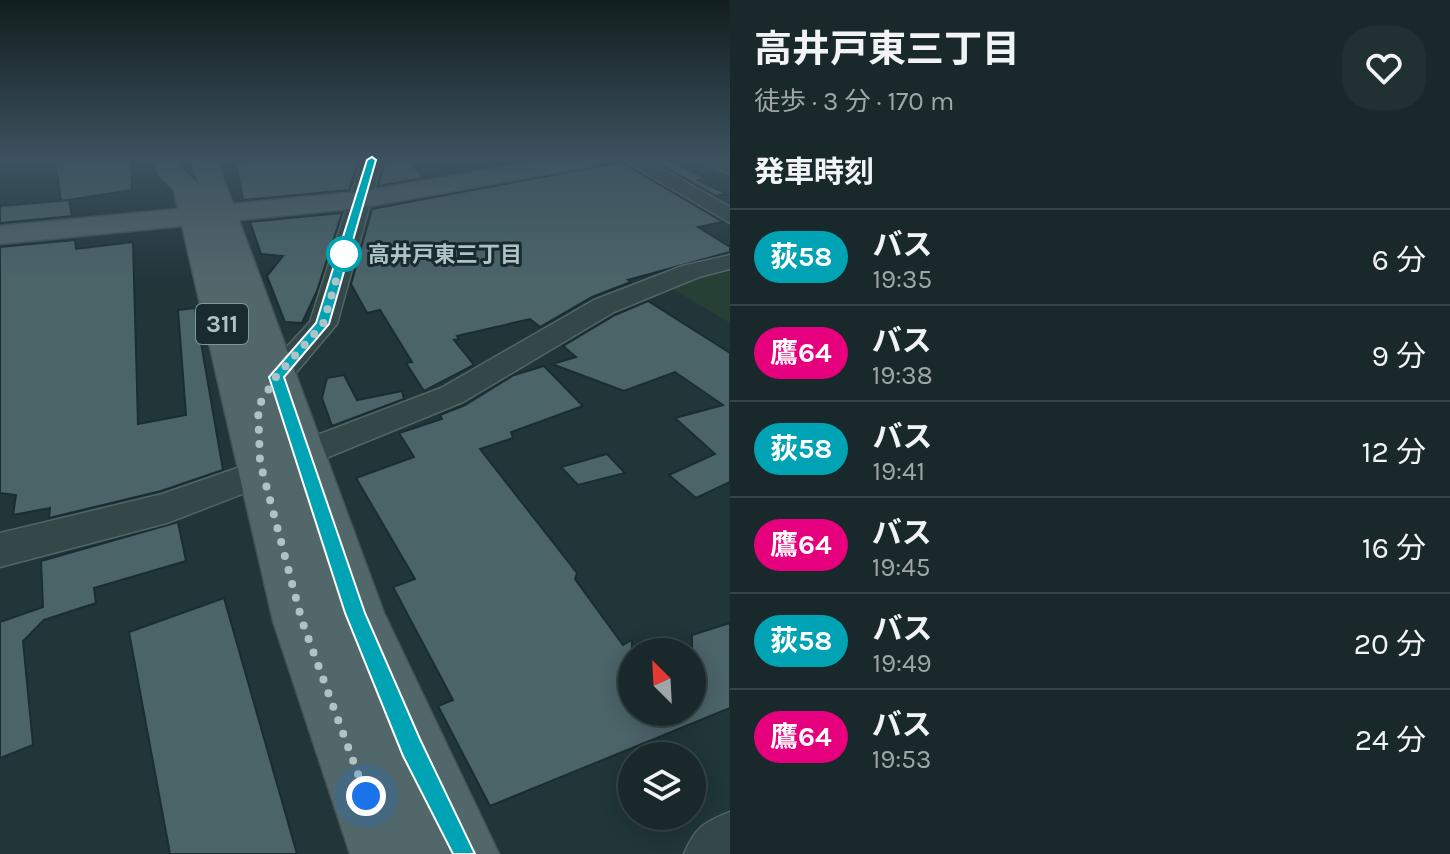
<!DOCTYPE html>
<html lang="ja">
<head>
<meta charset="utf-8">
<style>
  body { margin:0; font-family:Karla,"Noto Sans JP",sans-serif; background:#213033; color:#f1f3f6; height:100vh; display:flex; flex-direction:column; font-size:30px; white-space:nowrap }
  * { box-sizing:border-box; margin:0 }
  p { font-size:26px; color:#9fa6a9 }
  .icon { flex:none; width:44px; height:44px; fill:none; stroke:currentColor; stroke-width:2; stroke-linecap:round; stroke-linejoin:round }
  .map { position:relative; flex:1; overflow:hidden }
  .sheet { display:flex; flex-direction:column; background:#18282b; width:720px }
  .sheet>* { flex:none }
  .badge { padding:0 16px; border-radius:26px; font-size:28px; line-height:52px }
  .needle { width:52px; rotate:336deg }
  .controls { position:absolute; left:618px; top:638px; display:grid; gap:16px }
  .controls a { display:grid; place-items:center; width:88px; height:88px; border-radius:50%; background:#18282b; box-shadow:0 4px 20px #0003,0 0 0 2px #364447; font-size:40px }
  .you { position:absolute; width:40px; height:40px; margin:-20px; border:6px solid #fff; border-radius:50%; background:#1a73e8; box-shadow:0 0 0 12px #1a73e833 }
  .map>.badge { position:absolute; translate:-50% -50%; box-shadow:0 0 0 4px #fff }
  h2 { padding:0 24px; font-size:30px; line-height:72px }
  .round { display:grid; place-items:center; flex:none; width:84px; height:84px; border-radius:32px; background:#213033 }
  .overview { display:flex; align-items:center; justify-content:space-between; height:136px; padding:0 24px }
  h1 { font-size:38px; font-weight:700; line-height:60px }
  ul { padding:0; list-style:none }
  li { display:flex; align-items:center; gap:24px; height:96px; padding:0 24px; border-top:2px solid #364447 }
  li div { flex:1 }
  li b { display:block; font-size:30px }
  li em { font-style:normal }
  li .badge { min-width:88px; font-weight:700; text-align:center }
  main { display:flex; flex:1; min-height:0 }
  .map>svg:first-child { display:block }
  .green { fill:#274035 }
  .building { fill:#4b6468; stroke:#1b2d30; stroke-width:2 }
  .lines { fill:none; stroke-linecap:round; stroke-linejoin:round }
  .minor-casing { stroke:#526567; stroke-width:3 }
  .major-casing { stroke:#405356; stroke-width:3 }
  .minor { fill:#344749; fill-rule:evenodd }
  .major { fill:#52676a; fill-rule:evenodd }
  .line { fill:#00a3b4; stroke:#fff; stroke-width:2 }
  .walk { stroke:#afc2c6; stroke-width:8; stroke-dasharray:0 14.4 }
  .stop-dot { fill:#fff; stroke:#00a3b4; stroke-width:4 }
  .labels { text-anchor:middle; stroke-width:6; stroke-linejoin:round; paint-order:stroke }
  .far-stop-label { font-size:22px; font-weight:bold; fill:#afc2c6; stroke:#192b2e; text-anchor:start }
  .shield { fill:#192b2e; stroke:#829598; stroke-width:2 }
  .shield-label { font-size:24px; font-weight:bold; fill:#afc2c6 }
</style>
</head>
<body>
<main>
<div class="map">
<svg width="730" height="854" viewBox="0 0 730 854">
  <rect width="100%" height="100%" fill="#203639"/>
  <path class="green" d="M 730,269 L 730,323 L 671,288 L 700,275 Z"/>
  <g class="building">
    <path d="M 55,160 L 131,160 L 132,190 L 61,201 Z"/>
    <path d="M 242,160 L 359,160 L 349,190 L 243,200 L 236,164 L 244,163 Z"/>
    <path d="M 385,160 L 410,160 L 423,178 L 378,186 Z"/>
    <path d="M 653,160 L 669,160 L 706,178 L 698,180 L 727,194 L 716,196 Z"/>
    <path d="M 621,162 L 723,222 L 698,227 L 730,247 L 730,252 L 628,280 L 631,282 L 592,297 L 540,327 L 530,319 L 457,336 L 459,339 L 454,340 L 474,365 L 424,391 L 406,363 L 412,362 L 380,310 L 367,313 L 351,284 L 372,209 Z"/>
    <path d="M 69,200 L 72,216 L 0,223 L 0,206 Z"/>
    <path d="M 342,213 L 317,291 L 302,323 L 285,322 L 267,276 L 283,256 L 261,254 L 250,222 Z"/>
    <path d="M 75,240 L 76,249 L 133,242 L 138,424 L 186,415 L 178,310 L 195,308 L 223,470 L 161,491 L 49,518 L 50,508 L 13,515 L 16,495 L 0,493 L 0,247 Z"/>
    <path d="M 648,301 L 730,353 L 730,482 L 696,498 L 669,475 L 715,454 L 675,418 L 723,405 L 675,372 L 624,391 L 552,364 L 576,357 L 563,346 L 615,315 Z"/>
    <path d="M 544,366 L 583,406 L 511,432 L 513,438 L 480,449 L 577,573 L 575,579 L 623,645 L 632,640 L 632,712 L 692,712 L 692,635 L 730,623 L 730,708 L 490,806 L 438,706 L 453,700 L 393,587 L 415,579 L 356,478 L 414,457 L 399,433 L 442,419 L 440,415 L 465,405 L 514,375 Z"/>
    <path d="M 344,375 L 357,400 L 402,391 L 404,399 L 332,426 L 322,398 L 327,378 Z"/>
    <path d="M 607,454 L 625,473 L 578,485 L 561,467 Z"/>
    <path d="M 178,522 L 186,561 L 94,588 L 96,603 L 44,620 L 23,641 L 33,745 L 0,758 L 0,622 L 43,607 L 41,561 Z"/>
    <path d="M 224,598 L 297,854 L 170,854 L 129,632 Z"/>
  </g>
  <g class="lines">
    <g class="minor-casing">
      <g id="minor">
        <path d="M 362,160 L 382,160 L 337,324 L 289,381 L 276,403 L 265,406 L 254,403 L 249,396 L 265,370 L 310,322 Z"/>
        <path d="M 623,160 L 647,160 L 730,207 L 730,223 Z"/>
        <path d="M 704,160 L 730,161 L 730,174 L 706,164 Z"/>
        <path d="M 730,255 L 730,269 L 699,277 L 614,312 L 463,402 L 304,467 L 291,463 L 286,454 L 291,445 L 441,388 L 594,300 L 682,266 Z"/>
        <path d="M 263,459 L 276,463 L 281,472 L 276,481 L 167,523 L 0,567 L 0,533 L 162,494 Z"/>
        <path d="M 730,812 L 730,854 L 684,854 C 695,828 704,822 730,812 Z"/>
      </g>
    </g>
    <g class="major-casing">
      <path id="major" d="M 154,160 L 178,160 L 183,170 L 199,186 L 192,160 L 216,160 L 233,204 L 359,192 L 545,160 L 599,160 L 596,165 L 587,167 L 359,208 L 239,220 L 384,613 L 499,854 L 350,854 L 273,621 L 182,226 L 0,244 L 0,226 L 178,209 L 174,190 L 158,174 Z"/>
    </g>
    <use href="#minor" class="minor"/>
    <use href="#major" class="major"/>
  </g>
  <linearGradient id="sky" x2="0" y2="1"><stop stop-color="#121e1f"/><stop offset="0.57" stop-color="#3c525f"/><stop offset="1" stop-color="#3c525f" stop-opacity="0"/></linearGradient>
  <rect width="730" height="279" fill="url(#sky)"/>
  <path class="line" d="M 372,157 L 376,160 L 329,324 L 284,377 L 365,613 L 420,739 L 475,854 L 453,854 L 403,756 L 345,613 L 269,377 L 316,323 L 367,160 Z"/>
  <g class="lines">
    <path class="walk" d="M 344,254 L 323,324 L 276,377 L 258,407 L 260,462 L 302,621 L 366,796"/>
  </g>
  <circle class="stop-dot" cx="344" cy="254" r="16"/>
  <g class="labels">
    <g class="far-stop-label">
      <text x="368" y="262">高井戸東三丁目</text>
    </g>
    <rect class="shield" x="196" y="304" width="52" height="40" rx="6"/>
    <g class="shield-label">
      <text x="222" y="332">311</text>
    </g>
  </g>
</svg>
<div class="controls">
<a><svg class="needle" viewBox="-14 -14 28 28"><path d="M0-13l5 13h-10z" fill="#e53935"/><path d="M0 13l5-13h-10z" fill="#9fa6a9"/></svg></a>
<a><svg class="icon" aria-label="layers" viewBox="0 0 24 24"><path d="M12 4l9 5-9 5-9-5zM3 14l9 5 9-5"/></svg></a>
</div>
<div class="you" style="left:366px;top:796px"></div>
</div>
<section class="sheet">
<div class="overview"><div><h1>高井戸東三丁目</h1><p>徒歩 · 3 分 · 170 m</p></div><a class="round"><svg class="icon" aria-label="heart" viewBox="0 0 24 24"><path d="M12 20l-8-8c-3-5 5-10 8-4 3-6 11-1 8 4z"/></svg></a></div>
<h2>発車時刻</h2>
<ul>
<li><span class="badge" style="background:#00a3b4;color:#fff">荻58</span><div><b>バス</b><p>19:35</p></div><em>6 分</em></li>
<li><span class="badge" style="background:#e6007e;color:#fff">鷹64</span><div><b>バス</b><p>19:38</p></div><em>9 分</em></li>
<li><span class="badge" style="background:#00a3b4;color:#fff">荻58</span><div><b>バス</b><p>19:41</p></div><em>12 分</em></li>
<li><span class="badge" style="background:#e6007e;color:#fff">鷹64</span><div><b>バス</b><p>19:45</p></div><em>16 分</em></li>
<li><span class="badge" style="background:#00a3b4;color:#fff">荻58</span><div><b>バス</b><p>19:49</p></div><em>20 分</em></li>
<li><span class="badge" style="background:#e6007e;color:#fff">鷹64</span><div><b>バス</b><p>19:53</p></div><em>24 分</em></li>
</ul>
</section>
</main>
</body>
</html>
